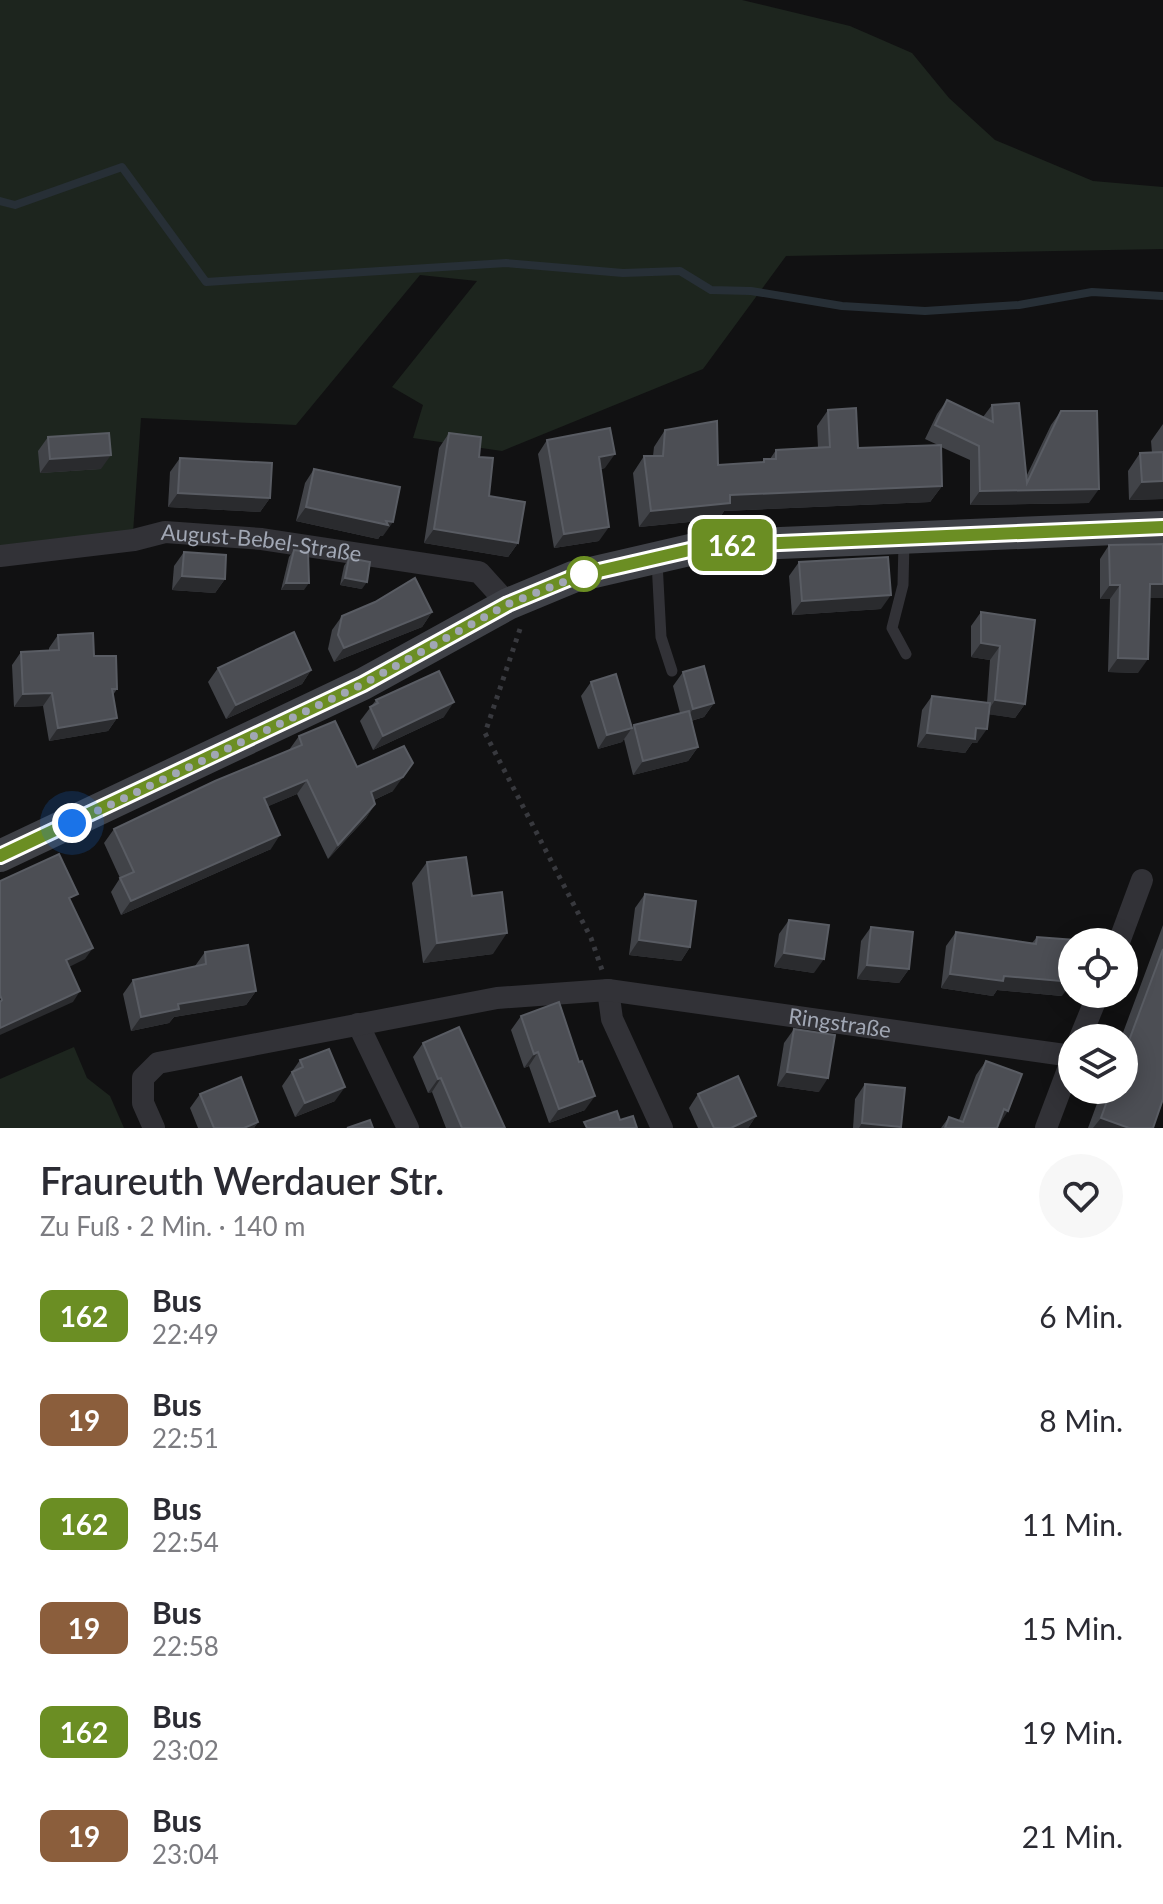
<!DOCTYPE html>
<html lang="de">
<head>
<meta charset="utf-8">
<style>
  body { margin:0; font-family:Lato,sans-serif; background:#f7f7f7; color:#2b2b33; height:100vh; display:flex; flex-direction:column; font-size:30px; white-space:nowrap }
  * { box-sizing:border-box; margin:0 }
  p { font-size:26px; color:#7c7c81 }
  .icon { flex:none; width:44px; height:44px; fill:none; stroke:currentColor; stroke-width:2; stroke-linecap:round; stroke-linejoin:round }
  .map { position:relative; height:1128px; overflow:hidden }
  .sheet { display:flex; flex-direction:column; background:#fff; flex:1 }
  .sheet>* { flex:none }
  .badge { padding:0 16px; border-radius:12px; font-size:28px; line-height:52px }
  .buttons { position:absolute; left:1058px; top:928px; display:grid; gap:16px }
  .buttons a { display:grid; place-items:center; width:80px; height:80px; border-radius:50%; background:#fff; box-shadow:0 4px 20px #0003; font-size:40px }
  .you { position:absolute; width:40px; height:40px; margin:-20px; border:6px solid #fff; border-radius:50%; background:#1a73e8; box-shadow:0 0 0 12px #1a73e833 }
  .map>.badge { position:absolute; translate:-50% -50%; box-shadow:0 0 0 4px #fff }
  .round { display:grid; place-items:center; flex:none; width:84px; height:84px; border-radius:42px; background:#f7f7f7 }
  .overview { display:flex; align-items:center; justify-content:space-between; height:136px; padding:0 40px }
  h1 { font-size:38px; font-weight:600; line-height:60px }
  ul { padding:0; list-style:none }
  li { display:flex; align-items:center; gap:24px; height:104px; padding:0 40px }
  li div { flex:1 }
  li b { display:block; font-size:30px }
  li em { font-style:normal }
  li .badge { min-width:88px; font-weight:700; text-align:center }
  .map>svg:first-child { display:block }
  .green { fill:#1d251e }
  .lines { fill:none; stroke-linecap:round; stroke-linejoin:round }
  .stream { stroke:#272f36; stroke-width:8 }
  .path { stroke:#38393e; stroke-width:5; stroke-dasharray:4 6; stroke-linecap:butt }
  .lane { stroke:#323237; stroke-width:11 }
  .street { stroke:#323237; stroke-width:22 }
  .secondary { stroke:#3f4147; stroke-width:32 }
  .wall { fill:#414348 }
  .shaded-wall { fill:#2a2b2e }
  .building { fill:#4c4e54; stroke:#595c63; stroke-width:2 }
  .line-casing { stroke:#fff; stroke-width:18 }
  .line { stroke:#6b8e23; stroke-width:12 }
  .walk { stroke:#a1a7b4; stroke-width:8; stroke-dasharray:0 14.4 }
  .stop-dot { fill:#fff; stroke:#6b8e23; stroke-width:4 }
  .labels { text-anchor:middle; stroke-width:7; stroke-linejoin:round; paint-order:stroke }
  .street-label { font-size:22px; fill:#a1a7b4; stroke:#0c0c0d }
</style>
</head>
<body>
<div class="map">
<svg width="1163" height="1128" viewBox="0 0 1163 1128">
  <rect width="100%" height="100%" fill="#111112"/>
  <g class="green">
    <path d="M 0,0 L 742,0 L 850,26 L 912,53 L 949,98 L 995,140 L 1093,181 L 1163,187 L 1163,249 L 786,256 L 703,369 L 502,451 L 413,438 L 423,405 L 392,387 L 477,281 L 420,275 L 296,425 L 141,418 L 133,533 L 0,546 Z"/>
    <path d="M 74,1047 L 87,1078 L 110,1096 L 124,1128 L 0,1128 L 0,1079 Z"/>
  </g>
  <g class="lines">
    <path class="stream" d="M 0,201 L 15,205 L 122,167 L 206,282 L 506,263 L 623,273 L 680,271 L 711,290 L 751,291 L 842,306 L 925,311 L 1019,305 L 1092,292 L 1163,296"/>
    <path class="path" d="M 520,629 L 485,733 L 591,938 L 602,970"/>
    <g class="lane">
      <path d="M 904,542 L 903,585 L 892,628 L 906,654"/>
      <path d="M 657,562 L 661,637 L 672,671"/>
    </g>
    <g class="street">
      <path id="s1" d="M 0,556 L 134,540 L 165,532 L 262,539 L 479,572 L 508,604"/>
      <path d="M 1119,942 L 1142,880"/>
      <path d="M 608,990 L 612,1019 L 662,1128"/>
      <path d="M 358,1024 L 408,1128"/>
      <path d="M 1080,1038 L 1098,994"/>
      <path id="s2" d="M 154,1128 L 143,1103 L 143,1078 L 158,1063 L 497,998 L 608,990 L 1072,1056"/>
      <path d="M 1046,1128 L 1072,1059"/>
    </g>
    <path class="secondary" d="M 0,856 L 363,684 L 508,604 L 573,577 L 707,546 L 1163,527"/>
  </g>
  <g class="wall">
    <path d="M 947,400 L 983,417 L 992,405 L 1026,477 L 1051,425 L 1061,411 L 1089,503 L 970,505 L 970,460 L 941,447 L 942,486 L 930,502 L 724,511 L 719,519 L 639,527 L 633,473 L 644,456 L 653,456 L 654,447 L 665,430 L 718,465 L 762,462 L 764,459 L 770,459 L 776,450 L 818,448 L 817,426 L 828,410 L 858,448 L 938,445 L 925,439 L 937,414 Z"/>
    <path d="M 1163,424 L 1163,499 L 1129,500 L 1128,471 L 1140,453 L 1152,453 L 1151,441 Z"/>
    <path d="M 449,433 L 479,457 L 489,496 L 518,543 L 508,557 L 424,543 L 439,448 Z"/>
    <path d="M 48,437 L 101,469 L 40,473 L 38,451 Z"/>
    <path d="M 547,440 L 605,468 L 601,469 L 599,541 L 554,548 L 538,454 Z"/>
    <path d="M 180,458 L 270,498 L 260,512 L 168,507 L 170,472 Z"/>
    <path d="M 314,469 L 383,536 L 380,536 L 378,539 L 296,521 L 305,483 Z"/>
    <path d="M 1109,545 L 1150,598 L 1138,673 L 1108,672 L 1110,599 L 1100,599 L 1100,559 Z"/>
    <path d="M 294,550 L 304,590 L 281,590 L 289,557 Z"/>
    <path d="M 184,552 L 225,579 L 215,593 L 172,590 L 174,566 Z"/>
    <path d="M 349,558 L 362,589 L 340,585 L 344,566 Z"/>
    <path d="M 799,562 L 881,609 L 792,615 L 789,576 Z"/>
    <path d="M 432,612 L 422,627 L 334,662 L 328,649 L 332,630 L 342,616 Z"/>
    <path d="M 981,612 L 1035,620 L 1025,704 L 1015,718 L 989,714 L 977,743 L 972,743 L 965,753 L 917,747 L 922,710 L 932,696 L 987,703 L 990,660 L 971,657 L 971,626 Z"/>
    <path d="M 58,635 L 94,656 L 117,689 L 113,695 L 117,718 L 108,731 L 49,741 L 43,706 L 14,707 L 12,665 L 21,652 L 49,651 L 49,648 Z"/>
    <path d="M 218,668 L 311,670 L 302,684 L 226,719 L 208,682 Z"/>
    <path d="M 683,672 L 714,703 L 704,717 L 691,721 L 698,747 L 688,761 L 633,775 L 624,739 L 622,742 L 598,749 L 581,696 L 591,682 L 632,728 L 634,725 L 680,713 L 673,686 Z"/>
    <path d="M 376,700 L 444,717 L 373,750 L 360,721 Z"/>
    <path d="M 299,736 L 357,767 L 393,791 L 374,800 L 375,804 L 366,818 L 328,859 L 297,794 L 268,806 L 271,849 L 121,915 L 111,892 L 120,878 L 104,843 L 114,829 L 289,750 Z"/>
    <path d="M 427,862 L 472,896 L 493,954 L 423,963 L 412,883 Z"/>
    <path d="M 645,894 L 690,947 L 681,961 L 629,955 L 635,908 Z"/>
    <path d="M 789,920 L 814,973 L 774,967 L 779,934 Z"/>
    <path d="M 1163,925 L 1163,1099 L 1153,1128 L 1088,1128 L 1102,1090 L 1124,1090 L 1124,1038 L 1121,1038 Z"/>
    <path d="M 871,927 L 909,969 L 899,983 L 857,979 L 861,941 Z"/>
    <path d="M 956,932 L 1032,943 L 1037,937 L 1062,996 L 997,990 L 993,996 L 941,988 L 946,946 Z"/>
    <path d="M 205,952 L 256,991 L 246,1005 L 174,1017 L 169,1023 L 131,1031 L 123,994 L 133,980 L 195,966 Z"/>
    <path d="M 521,1016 L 585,1110 L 549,1123 L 529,1066 L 524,1068 L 511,1030 Z"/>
    <path d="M 794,1029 L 819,1092 L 777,1086 L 784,1043 Z"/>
    <path d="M 423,1043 L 505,1128 L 446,1128 L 432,1092 L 428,1093 L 413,1057 Z"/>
    <path d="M 300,1060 L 335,1101 L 295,1117 L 282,1086 Z"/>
    <path d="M 986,1061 L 998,1125 L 997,1128 L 941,1128 L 949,1117 L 959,1120 L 976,1075 Z"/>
    <path d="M 865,1084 L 901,1127 L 900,1128 L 853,1128 L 855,1099 Z"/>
    <path d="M 200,1094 L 258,1122 L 254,1128 L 198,1128 L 190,1108 Z"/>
    <path d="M 698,1094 L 756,1116 L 748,1128 L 698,1128 L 689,1108 Z"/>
  </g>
  <g class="shaded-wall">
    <path d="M 615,454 L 605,468 L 589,471 L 599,457 Z"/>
    <path d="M 111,455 L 101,469 L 40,473 L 50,459 Z"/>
    <path d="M 1163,481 L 1163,499 L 1129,500 L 1142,482 Z"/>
    <path d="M 942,486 L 930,502 L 724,511 L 719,519 L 639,527 L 651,511 L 730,495 Z"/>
    <path d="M 1099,489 L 1089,503 L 970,505 L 980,491 Z"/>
    <path d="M 178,493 L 270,498 L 260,512 L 168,507 Z"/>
    <path d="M 306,507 L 386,521 L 393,522 L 383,536 L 380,536 L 378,539 L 296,521 Z"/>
    <path d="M 609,527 L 599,541 L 554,548 L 564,534 Z"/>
    <path d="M 434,529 L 518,543 L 508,557 L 424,543 Z"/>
    <path d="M 182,576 L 225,579 L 215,593 L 172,590 Z"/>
    <path d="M 345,578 L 367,582 L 362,589 L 340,585 Z"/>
    <path d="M 286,583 L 309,583 L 304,590 L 281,590 Z"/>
    <path d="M 1150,584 L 1163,584 L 1163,598 L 1140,598 Z"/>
    <path d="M 1110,585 L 1120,585 L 1110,599 L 1100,599 Z"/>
    <path d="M 891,595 L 881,609 L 792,615 L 802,601 Z"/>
    <path d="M 432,612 L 422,627 L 334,662 L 344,648 Z"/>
    <path d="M 981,643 L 1000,646 L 990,660 L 971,657 Z"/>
    <path d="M 1118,658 L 1148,659 L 1138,673 L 1108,672 Z"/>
    <path d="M 311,670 L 302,684 L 226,719 L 236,705 Z"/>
    <path d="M 52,693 L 43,706 L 14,707 L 23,694 Z"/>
    <path d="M 995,700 L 1025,704 L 1015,718 L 986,714 Z"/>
    <path d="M 454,702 L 444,717 L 373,750 L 383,736 Z"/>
    <path d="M 714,703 L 704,717 L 683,723 L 693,709 Z"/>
    <path d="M 117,718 L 108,731 L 49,741 L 58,728 Z"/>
    <path d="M 632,728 L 622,742 L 598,749 L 607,735 Z"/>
    <path d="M 976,728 L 987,729 L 977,743 L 972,743 L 965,753 L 917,747 L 927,733 Z"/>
    <path d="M 698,747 L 688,761 L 633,775 L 643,761 Z"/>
    <path d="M 413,763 L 393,791 L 361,806 L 371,792 Z"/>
    <path d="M 307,780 L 297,794 L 255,812 L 264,798 Z"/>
    <path d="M 375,804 L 366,818 L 328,859 L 338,845 Z"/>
    <path d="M 280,835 L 271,849 L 121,915 L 131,901 Z"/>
    <path d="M 507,933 L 493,954 L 423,963 L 437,943 Z"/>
    <path d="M 639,940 L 690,947 L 681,961 L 629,955 Z"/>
    <path d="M 93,948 L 85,959 L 59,972 L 66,960 Z"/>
    <path d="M 784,953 L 824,959 L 814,973 L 774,967 Z"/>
    <path d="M 867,965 L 909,969 L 899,983 L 857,979 Z"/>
    <path d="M 950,974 L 1004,976 L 1072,982 L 1062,996 L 997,990 L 993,996 L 941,988 Z"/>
    <path d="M 80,991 L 73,1002 L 0,1035 L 0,1028 Z"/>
    <path d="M 256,991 L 246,1005 L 174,1017 L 169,1023 L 131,1031 L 141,1017 L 178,1004 Z"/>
    <path d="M 538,1052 L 529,1066 L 524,1068 L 534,1054 Z"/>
    <path d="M 787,1072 L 828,1078 L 819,1092 L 777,1086 Z"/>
    <path d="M 441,1078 L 432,1092 L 428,1093 L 438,1079 Z"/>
    <path d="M 345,1087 L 335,1101 L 295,1117 L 305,1103 Z"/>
    <path d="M 595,1096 L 585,1110 L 549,1123 L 559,1109 Z"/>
    <path d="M 1004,1109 L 1008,1111 L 999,1125 Z"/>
    <path d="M 756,1116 L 748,1128 L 731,1128 Z"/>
    <path d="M 1101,1118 L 1129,1128 L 1093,1128 Z"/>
    <path d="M 258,1122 L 254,1128 L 244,1128 Z"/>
    <path d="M 862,1123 L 901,1127 L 900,1128 L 859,1128 Z"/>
  </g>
  <g class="building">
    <path d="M 947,400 L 993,422 L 992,405 L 1019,403 L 1027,483 L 1061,411 L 1097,411 L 1099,489 L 980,491 L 979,446 L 935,425 Z"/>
    <path d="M 856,408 L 858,448 L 941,445 L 942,486 L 730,495 L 730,503 L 651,511 L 644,456 L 663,456 L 665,430 L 717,421 L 718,465 L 764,462 L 764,459 L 776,459 L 776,450 L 830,447 L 828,410 Z"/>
    <path d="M 610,428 L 615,454 L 599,457 L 609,527 L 564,534 L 547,440 Z"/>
    <path d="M 109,433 L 111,455 L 50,459 L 48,437 Z"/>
    <path d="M 449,433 L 481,437 L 479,457 L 493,458 L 489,496 L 525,502 L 518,543 L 434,529 Z"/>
    <path d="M 1163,452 L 1163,481 L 1142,482 L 1140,453 Z"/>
    <path d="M 180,458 L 272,463 L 270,498 L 178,493 Z"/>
    <path d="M 314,469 L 400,487 L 393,522 L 386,521 L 388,525 L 306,507 Z"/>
    <path d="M 1163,544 L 1163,584 L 1150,584 L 1148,659 L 1118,658 L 1120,585 L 1110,585 L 1109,545 Z"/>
    <path d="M 294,550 L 308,552 L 309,583 L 286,583 Z"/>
    <path d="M 184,552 L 226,555 L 225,579 L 182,576 Z"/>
    <path d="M 888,557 L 891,595 L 802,601 L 799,562 Z"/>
    <path d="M 349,558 L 370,562 L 367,582 L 345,578 Z"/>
    <path d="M 415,578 L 432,612 L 344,648 L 338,635 L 342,616 L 375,602 Z"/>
    <path d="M 981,612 L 1035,620 L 1025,704 L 995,700 L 1000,646 L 981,643 Z"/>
    <path d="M 294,632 L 311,670 L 236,705 L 218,668 Z"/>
    <path d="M 93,633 L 94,656 L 116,656 L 117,689 L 112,689 L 117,718 L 58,728 L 52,693 L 23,694 L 21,652 L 59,650 L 58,635 Z"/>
    <path d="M 704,666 L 714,703 L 693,709 L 683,672 Z"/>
    <path d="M 439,671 L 454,702 L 383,736 L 370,707 L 378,703 L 376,700 Z"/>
    <path d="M 616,674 L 632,728 L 607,735 L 591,682 Z"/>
    <path d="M 932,696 L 990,703 L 987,729 L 976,728 L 975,739 L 927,733 Z"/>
    <path d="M 689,711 L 698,747 L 643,761 L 634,725 Z"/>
    <path d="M 335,721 L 357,767 L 404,746 L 413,763 L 403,777 L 371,792 L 375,804 L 338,845 L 307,780 L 264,798 L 280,835 L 131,901 L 120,878 L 134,872 L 114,829 L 215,781 L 302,745 L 299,736 Z"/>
    <path d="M 59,854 L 78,894 L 69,898 L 93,948 L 66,960 L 80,991 L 0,1028 L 0,1002 L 2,1000 L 0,995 L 0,881 Z"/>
    <path d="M 466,857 L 472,896 L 502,892 L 507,933 L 437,943 L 427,862 Z"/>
    <path d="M 645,894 L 696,901 L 690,947 L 639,940 Z"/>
    <path d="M 789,920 L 829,925 L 824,959 L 784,953 Z"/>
    <path d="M 871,927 L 913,932 L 909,969 L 867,965 Z"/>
    <path d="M 956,932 L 1036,944 L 1037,937 L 1075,940 L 1075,942 L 1072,942 L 1072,982 L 1004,976 L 1003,981 L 950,974 Z"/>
    <path d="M 248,945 L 256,991 L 178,1004 L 179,1009 L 141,1017 L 133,980 L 206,964 L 205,952 Z"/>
    <path d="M 1163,949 L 1163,1099 L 1153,1128 L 1129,1128 L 1101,1118 L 1111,1090 L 1124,1090 L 1124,1054 Z"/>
    <path d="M 559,1002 L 579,1062 L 582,1061 L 595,1096 L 559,1109 L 538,1052 L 534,1054 L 521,1016 Z"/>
    <path d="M 459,1027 L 505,1128 L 462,1128 L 441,1078 L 438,1079 L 423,1043 Z"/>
    <path d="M 794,1029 L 835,1035 L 828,1078 L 787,1072 Z"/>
    <path d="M 329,1049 L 345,1087 L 305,1103 L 292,1072 L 303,1067 L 300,1060 Z"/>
    <path d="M 986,1061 L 1022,1074 L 1008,1111 L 1004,1109 L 997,1128 L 945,1128 L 949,1117 L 963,1122 Z"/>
    <path d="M 738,1076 L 756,1116 L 731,1128 L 714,1128 L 698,1094 Z"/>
    <path d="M 241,1077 L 258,1122 L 244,1128 L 214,1128 L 200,1094 Z"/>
    <path d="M 865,1084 L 905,1088 L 901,1127 L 862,1123 Z"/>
    <path d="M 617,1111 L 620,1120 L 633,1116 L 637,1128 L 587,1128 L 584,1122 Z"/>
    <path d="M 370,1120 L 373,1128 L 347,1128 Z"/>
  </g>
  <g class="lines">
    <g class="line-casing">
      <path id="line" d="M 0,856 L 363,684 L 508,604 L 573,577 L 707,546 L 1163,527"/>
    </g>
    <use href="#line" class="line"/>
    <path class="walk" d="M 72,823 L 363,684 L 508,604 L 584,574"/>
  </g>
  <circle class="stop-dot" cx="584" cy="574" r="16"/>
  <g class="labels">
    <g class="street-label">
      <text dy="8" stroke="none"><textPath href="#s1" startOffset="264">August-Bebel-Straße</textPath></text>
      <text dy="8" stroke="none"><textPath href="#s2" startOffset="764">Ringstraße</textPath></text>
    </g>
  </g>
</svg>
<div class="buttons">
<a><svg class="icon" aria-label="locate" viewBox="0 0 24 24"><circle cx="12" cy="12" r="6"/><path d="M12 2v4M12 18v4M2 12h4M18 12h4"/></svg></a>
<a><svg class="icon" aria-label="layers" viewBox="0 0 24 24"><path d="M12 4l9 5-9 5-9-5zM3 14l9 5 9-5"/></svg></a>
</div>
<div class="you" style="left:72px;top:823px"></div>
<b class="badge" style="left:732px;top:545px;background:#6b8e23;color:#fff">162</b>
</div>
<section class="sheet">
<div class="overview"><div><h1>Fraureuth Werdauer Str.</h1><p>Zu Fuß · 2 Min. · 140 m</p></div><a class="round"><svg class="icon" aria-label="heart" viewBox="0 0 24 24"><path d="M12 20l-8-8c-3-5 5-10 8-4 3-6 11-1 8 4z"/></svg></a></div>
<ul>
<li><span class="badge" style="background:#6b8e23;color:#fff">162</span><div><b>Bus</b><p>22:49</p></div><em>6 Min.</em></li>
<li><span class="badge" style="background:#8b5e3c;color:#fff">19</span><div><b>Bus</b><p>22:51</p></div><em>8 Min.</em></li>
<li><span class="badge" style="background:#6b8e23;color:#fff">162</span><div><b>Bus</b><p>22:54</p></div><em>11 Min.</em></li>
<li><span class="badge" style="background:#8b5e3c;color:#fff">19</span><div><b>Bus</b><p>22:58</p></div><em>15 Min.</em></li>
<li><span class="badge" style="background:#6b8e23;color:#fff">162</span><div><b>Bus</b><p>23:02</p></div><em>19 Min.</em></li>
<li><span class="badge" style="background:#8b5e3c;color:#fff">19</span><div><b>Bus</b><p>23:04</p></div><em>21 Min.</em></li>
</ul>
</section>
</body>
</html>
